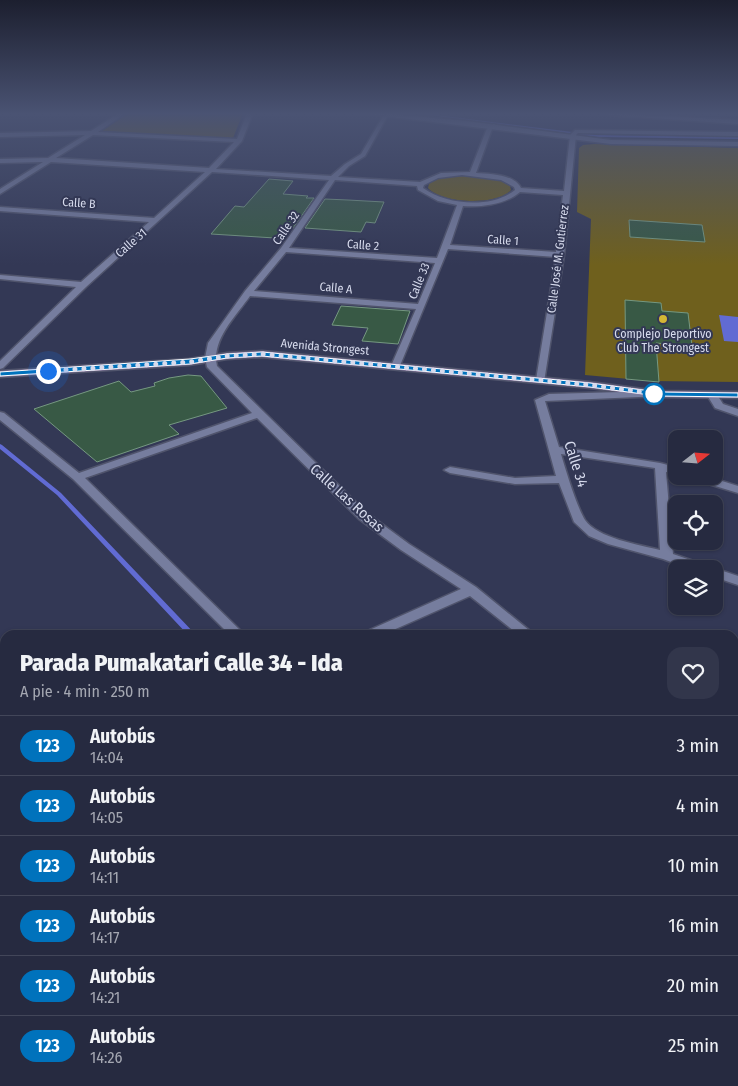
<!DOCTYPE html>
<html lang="es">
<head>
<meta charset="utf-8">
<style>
  body { margin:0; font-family:"Fira Sans Condensed",sans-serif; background:#32364b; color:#f1f3f6; height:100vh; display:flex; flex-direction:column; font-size:19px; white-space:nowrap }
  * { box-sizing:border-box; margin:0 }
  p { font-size:16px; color:#a4a7b1 }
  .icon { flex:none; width:28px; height:28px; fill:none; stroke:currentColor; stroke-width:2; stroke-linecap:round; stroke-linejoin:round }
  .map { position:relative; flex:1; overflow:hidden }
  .sheet { position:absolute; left:0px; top:630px; width:739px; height:456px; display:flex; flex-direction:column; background:#262a40; border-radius:15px 15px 0 0; box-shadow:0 1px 4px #0004,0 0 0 1px #424659 }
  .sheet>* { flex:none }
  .badge { padding:0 10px; border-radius:16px; font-size:18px; line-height:32px }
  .needle { width:32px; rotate:73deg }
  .buttons { position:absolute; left:668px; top:430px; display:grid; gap:10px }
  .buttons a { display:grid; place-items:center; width:55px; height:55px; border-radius:10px; background:#262a40; box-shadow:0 1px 4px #0004,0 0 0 1px #424659; font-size:25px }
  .you { position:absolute; width:25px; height:25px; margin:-12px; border:4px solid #fff; border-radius:50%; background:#1a73e8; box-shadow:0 0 0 8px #1a73e833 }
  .map>.badge { position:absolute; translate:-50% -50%; box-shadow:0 0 0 2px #fff }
  .round { display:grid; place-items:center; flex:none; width:52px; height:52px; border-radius:15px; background:#32364b }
  .headline { display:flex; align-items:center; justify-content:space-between; height:85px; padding:0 20px }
  h1 { font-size:24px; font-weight:800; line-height:38px }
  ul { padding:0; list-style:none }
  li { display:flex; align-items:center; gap:15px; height:60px; padding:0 20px; border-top:1px solid #424659 }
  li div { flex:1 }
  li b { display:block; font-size:19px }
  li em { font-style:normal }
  li .badge { min-width:55px; font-weight:700; text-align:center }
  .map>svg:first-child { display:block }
  .green { fill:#6f601d }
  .water { fill:#616bd3 }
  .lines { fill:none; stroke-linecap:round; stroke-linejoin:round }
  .stream { fill:#616bd3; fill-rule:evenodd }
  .building { fill:#385945; stroke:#759881 }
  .minor-casing { stroke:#50546c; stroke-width:3 }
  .tertiary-casing { stroke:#50546c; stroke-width:3 }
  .secondary-casing { stroke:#50546c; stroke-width:3 }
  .minor { fill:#767d9e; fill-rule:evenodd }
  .tertiary { fill:#767d9e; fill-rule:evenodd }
  .secondary { fill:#927fa8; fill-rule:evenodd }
  .line { fill:#0072bc; stroke:#fff }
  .walk { stroke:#d7dbed; stroke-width:5; stroke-dasharray:0 9 }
  .poi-dot { fill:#d3b635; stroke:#333855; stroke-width:2 }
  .stop-dot { fill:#fff; stroke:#0072bc; stroke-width:2.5 }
  .labels { text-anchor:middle; stroke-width:4; stroke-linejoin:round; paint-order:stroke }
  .far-street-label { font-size:12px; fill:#d7dbed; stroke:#333855 }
  .far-poi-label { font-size:12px; fill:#d7dbed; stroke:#333855 }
  .street-label { font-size:15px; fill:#d7dbed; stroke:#333855 }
</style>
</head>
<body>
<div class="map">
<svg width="738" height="1086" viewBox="0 0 738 1086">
  <rect width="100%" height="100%" fill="#333855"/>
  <g class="green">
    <path d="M 129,113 L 243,113 L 233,138 L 230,139 L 102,131 Z"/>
    <path d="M 594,144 L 738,148 L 738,382 L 651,381 L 585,375 L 591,219 L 577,212 L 579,148 L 583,145 Z"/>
    <path d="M 455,175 C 473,175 495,175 510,186 L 511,190 C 497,206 442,204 428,188 L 429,184 L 434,180 Z"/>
  </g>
  <path class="water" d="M 719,315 L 738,317 L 738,342 L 724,341 Z"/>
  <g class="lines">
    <g class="stream">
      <path d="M 414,113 L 421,113 L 597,135 L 738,137 L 738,139 L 597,137 Z"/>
      <path d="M 0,444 L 2,445 L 61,493 L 196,635 L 188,635 L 57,495 L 0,449 Z"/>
      <path d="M 496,1081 L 506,1081 L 505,1086 L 495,1086 Z"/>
    </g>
  </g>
  <g class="building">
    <path d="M 269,179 L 293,181 L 283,194 L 308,196 L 306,198 L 314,198 L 293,228 L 283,227 L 275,238 L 211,234 L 235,206 L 244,207 Z"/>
    <path d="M 325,199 L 348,200 L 384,202 L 375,223 L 366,222 L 361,232 L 305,228 Z"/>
    <path d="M 629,220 L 702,225 L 705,242 L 630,237 Z"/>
    <path d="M 625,300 L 661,303 L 662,311 L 688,313 L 692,346 L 656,343 L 659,382 L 626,379 Z"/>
    <path d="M 341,306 L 410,311 L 398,344 L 362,341 L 368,328 L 332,325 Z"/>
    <path d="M 188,375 L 201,376 L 227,408 L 169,425 L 179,434 L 97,462 L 34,409 L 119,381 L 131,392 L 155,386 L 154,383 L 169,378 Z"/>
  </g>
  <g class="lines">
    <g class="minor-casing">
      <g id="minor">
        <path d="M 119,113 L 126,113 L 98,132 L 237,139 L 247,113 L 253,113 L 242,141 L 216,169 L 331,176 L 345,164 L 361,154 L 385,113 L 388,115 L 365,156 L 349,166 L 338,177 L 420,182 L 441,173 L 470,172 L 487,128 L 494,124 L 497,126 L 492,129 L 476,173 C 490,174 514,174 521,188 L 564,191 L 570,135 L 575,130 L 738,132 L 738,136 L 578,133 L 576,135 L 564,255 L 544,382 L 538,382 L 536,380 L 556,257 L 448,249 L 399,368 L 393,368 L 391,366 L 416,309 L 250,296 C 236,316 211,340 217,366 L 367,513 L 409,544 L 476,587 L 535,635 L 519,635 L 470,596 L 382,635 L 363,635 L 365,632 L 461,589 L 401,550 L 359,519 L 257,418 L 85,478 L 245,635 L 230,635 L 73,479 L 0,420 L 0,412 L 4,413 L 79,473 L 252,413 L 207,367 L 205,358 L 208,343 L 245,291 L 281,248 L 329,180 L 212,172 L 86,287 L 3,368 L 0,369 L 0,361 L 76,287 L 0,279 L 0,275 L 81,282 L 149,222 L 0,211 L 0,207 L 154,218 L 205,172 L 51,162 L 0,194 L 0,189 L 43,162 L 0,163 L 0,159 L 48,158 L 85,135 L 0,137 L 0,133 L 91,131 ZM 93,135 L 234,142 L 209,168 L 56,158 ZM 462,175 L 501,180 L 514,187 L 515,190 C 491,209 447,205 423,188 L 424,185 L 438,178 ZM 335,180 L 417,186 L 418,190 L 438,201 L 457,205 L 437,258 L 289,248 ZM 520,192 L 563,195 L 556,252 L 450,245 L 463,206 C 483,207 504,205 520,192 ZM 286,252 L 435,263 L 418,304 L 254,291 Z"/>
        <path d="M 605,113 L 738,120 L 738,124 L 608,115 Z"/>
        <path d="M 658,391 L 663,394 L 662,396 L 545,401 L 559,447 L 660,463 L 676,467 L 676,474 L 666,472 L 673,554 L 708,566 L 709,569 L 690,569 L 663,559 L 608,544 L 589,536 L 574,522 L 559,483 L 515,484 L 450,473 L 444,470 L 450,467 L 515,478 L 556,476 L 535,400 L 549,394 ZM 561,454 L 655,468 L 660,550 C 640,545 597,538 585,520 C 576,505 566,471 561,454 Z"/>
        <path d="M 712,392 L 716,393 L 723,404 L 738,409 L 738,416 L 715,408 L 707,395 Z"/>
        <path d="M 687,476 L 706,476 L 738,486 L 738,493 L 689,478 Z"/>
        <path d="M 714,568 L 738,576 L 738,585 L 714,577 L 714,569 L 711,569 Z"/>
        <path d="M 734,825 L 738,826 L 738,843 L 734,842 Z"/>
        <path d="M 738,1070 L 738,1086 L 715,1086 L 717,1081 L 734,1081 L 734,1072 Z"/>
        <path d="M 555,1081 L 577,1081 L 576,1086 L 554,1086 Z"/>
      </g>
    </g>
    <g class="tertiary-casing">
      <path id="tertiary" d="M 360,113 L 379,113 L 466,121 L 611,140 L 738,142 L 738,146 L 611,144 Z"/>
    </g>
    <g class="secondary-casing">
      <path id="secondary" d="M 262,351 L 590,382 L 658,391 L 738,392 L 738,398 L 658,397 L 590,388 L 262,357 L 227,359 L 189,365 L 0,377 L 0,371 L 189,359 L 227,353 Z"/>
    </g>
    <use href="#minor" class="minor"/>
    <use href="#tertiary" class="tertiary"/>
    <use href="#secondary" class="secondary"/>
  </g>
  <linearGradient id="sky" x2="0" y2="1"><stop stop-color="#1c1f2f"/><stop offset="0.43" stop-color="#4a5373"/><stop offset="1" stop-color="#4a5373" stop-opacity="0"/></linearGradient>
  <rect width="738" height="265" fill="url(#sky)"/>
  <path class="line" d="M 262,352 L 590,383 L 658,392 L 738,393 L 738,397 L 658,396 L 590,387 L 262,356 L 227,358 L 190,364 L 0,376 L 0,372 L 190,359 L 227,354 Z"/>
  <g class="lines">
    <path class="walk" d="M 48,371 L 190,362 L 227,356 L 262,354 L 590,385 L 658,394 L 654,394"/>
  </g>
  <circle class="poi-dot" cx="663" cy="319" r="5"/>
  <circle class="stop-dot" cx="654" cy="394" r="10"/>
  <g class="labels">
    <g class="far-street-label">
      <text transform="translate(79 203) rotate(4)" y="4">Calle B</text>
      <text transform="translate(286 228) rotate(-56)" y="4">Calle 32</text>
      <text transform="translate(503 240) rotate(4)" y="4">Calle 1</text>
      <text transform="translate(131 243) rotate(-41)" y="4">Calle 31</text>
      <text transform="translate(363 245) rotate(4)" y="4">Calle 2</text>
      <text transform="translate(558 259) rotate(-83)" y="4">Calle José M. Gutierrez</text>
      <text transform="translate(419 281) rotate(-68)" y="4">Calle 33</text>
      <text transform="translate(336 288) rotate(5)" y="4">Calle A</text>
      <text transform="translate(325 347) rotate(5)" y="4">Avenida Strongest</text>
    </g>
    <g class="far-poi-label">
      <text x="663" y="338">Complejo Deportivo<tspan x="663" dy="14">Club The Strongest</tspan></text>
    </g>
    <g class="street-label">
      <text transform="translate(576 464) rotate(72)" y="5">Calle 34</text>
      <text transform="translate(347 498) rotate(42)" y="5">Calle Las Rosas</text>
    </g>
  </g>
</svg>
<div class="buttons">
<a><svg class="needle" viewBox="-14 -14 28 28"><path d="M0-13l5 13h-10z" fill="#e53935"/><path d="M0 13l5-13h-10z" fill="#a4a7b1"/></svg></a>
<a><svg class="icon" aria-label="locate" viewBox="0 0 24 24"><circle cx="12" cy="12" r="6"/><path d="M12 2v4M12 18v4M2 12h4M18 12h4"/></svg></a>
<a><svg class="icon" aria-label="layers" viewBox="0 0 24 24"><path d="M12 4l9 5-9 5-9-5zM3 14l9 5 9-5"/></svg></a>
</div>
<div class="you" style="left:48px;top:371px"></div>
<section class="sheet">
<div class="headline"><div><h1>Parada Pumakatari Calle 34 - Ida</h1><p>A pie · 4 min · 250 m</p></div><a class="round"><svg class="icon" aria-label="heart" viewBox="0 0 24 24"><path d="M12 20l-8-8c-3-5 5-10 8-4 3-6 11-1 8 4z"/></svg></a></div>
<ul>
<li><span class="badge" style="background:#0072bc;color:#fff">123</span><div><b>Autobús</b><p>14:04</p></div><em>3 min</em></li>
<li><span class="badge" style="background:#0072bc;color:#fff">123</span><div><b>Autobús</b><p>14:05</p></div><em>4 min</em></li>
<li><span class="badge" style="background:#0072bc;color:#fff">123</span><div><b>Autobús</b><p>14:11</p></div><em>10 min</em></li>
<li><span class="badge" style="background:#0072bc;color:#fff">123</span><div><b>Autobús</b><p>14:17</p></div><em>16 min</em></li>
<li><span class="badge" style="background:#0072bc;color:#fff">123</span><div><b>Autobús</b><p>14:21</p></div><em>20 min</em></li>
<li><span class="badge" style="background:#0072bc;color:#fff">123</span><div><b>Autobús</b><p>14:26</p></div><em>25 min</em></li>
</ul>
</section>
</div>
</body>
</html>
